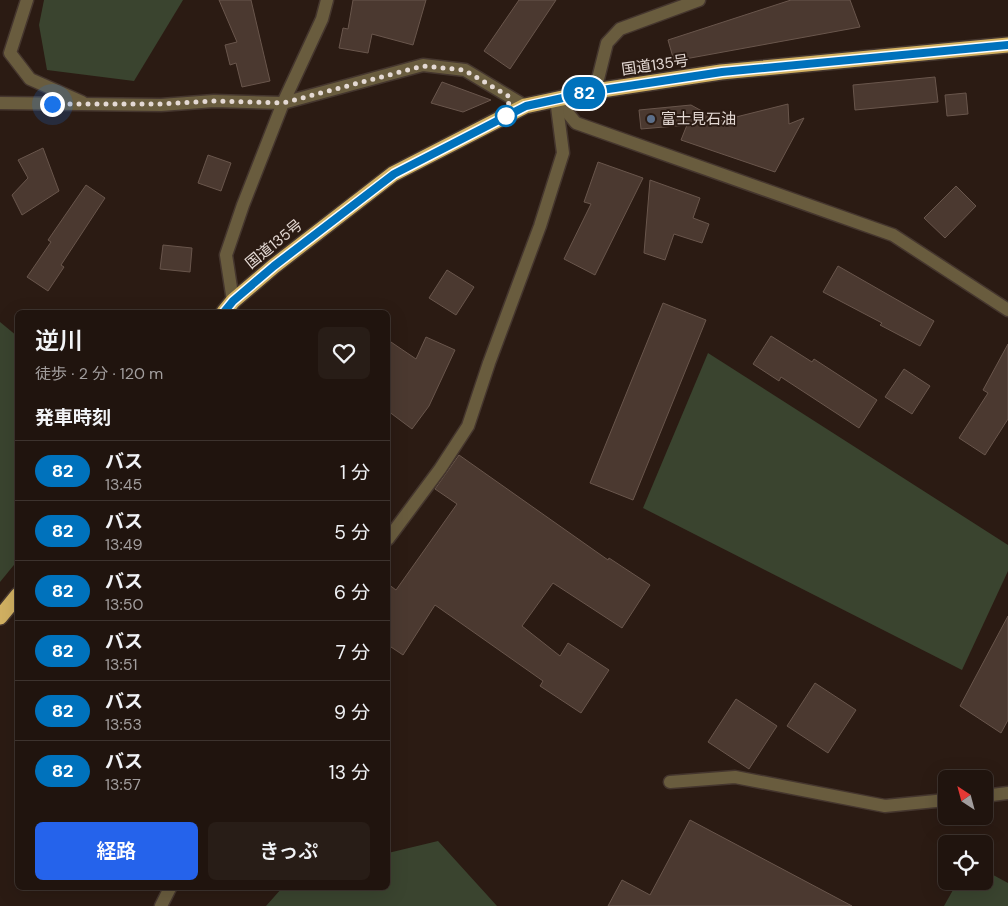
<!DOCTYPE html>
<html lang="ja">
<head>
<meta charset="utf-8">
<style>
  body { margin:0; font-family:"DM Sans","Noto Sans JP",sans-serif; background:#281d17; color:#f1f3f6; height:100vh; display:flex; flex-direction:column; font-size:19px; white-space:nowrap }
  * { box-sizing:border-box; margin:0 }
  p { font-size:16px; color:#a29e9e }
  .icon { flex:none; width:28px; height:28px; fill:none; stroke:currentColor; stroke-width:2; stroke-linecap:round; stroke-linejoin:round }
  .map { position:relative; flex:1; overflow:hidden }
  .sheet { position:absolute; left:15px; top:310px; width:375px; height:580px; display:flex; flex-direction:column; background:#20140e; border-radius:8px; box-shadow:0 5px 20px #0002,0 0 0 1px #3d332e }
  .sheet>* { flex:none }
  .badge { padding:0 10px; border-radius:16px; font-size:18px; line-height:32px }
  .needle { width:32px; rotate:324deg }
  .tools { position:absolute; left:938px; top:770px; display:grid; gap:10px }
  .tools a { display:grid; place-items:center; width:55px; height:55px; border-radius:8px; background:#20140e; box-shadow:0 5px 20px #0002,0 0 0 1px #3d332e; font-size:25px }
  .you { position:absolute; width:25px; height:25px; margin:-12px; border:4px solid #fff; border-radius:50%; background:#1a73e8; box-shadow:0 0 0 8px #1a73e833 }
  .map>.badge { position:absolute; translate:-50% -50%; box-shadow:0 0 0 2px #fff }
  h2 { padding:0 20px; font-size:19px; line-height:45px }
  .round { display:grid; place-items:center; flex:none; width:52px; height:52px; border-radius:8px; background:#281d17 }
  .headline { display:flex; align-items:center; justify-content:space-between; height:85px; padding:0 20px }
  h1 { font-size:24px; font-weight:600; line-height:38px }
  .cta { display:flex; gap:10px; margin-top:auto; padding:10px 20px }
  .cta a { flex:1; height:58px; border-radius:8px; background:#2563eb; color:#fff; font-size:20px; font-weight:600; line-height:58px; text-align:center }
  .cta a+a { background:#281d17; color:#f1f3f6 }
  ul { padding:0; list-style:none }
  li { display:flex; align-items:center; gap:15px; height:60px; padding:0 20px; border-top:1px solid #3d332e }
  li div { flex:1 }
  li b { display:block; font-size:19px }
  li em { font-style:normal }
  li .badge { min-width:55px; font-weight:700; text-align:center }
  .map>svg:first-child { display:block }
  .green { fill:#3a442f }
  .building { fill:#4b3930; stroke:#69564c }
  .lines { fill:none; stroke-linecap:round; stroke-linejoin:round }
  .street-casing { stroke:#45362e; stroke-width:15 }
  .highway-casing { stroke:#45362e; stroke-width:18 }
  .street { stroke:#695c3e; stroke-width:12 }
  .highway { stroke:#d2b162; stroke-width:15 }
  .line-casing { stroke:#fff; stroke-width:11 }
  .line { stroke:#0072bc; stroke-width:8 }
  .walk { stroke:#e4d9d4; stroke-width:5; stroke-dasharray:0 9 }
  .stop-dot { fill:#fff; stroke:#0072bc; stroke-width:2.5 }
  .service-dot { fill:#5c6f8a; stroke:#2b1b13; stroke-width:2 }
  .labels { text-anchor:middle; stroke-width:4; stroke-linejoin:round; paint-order:stroke }
  .street-label { font-size:15px; fill:#e4d9d4; stroke:#2b1b13 }
  .poi-label { font-size:15px; fill:#e4d9d4; stroke:#2b1b13; text-anchor:start }
</style>
</head>
<body>
<div class="map">
<svg width="1008" height="906" viewBox="0 0 1008 906">
  <rect width="100%" height="100%" fill="#2b1b13"/>
  <g class="green">
    <path d="M 44,0 L 183,0 L 134,81 L 47,70 L 39,25 Z"/>
    <path d="M 0,322 L 17,336 L 18,560 L 0,582 Z"/>
    <path d="M 708,353 L 1008,545 L 1008,571 L 962,670 L 643,508 Z"/>
    <path d="M 438,841 L 497,906 L 266,906 L 282,888 L 388,888 L 388,853 Z"/>
    <path d="M 984,870 L 1008,883 L 1008,906 L 944,906 L 958,881 L 984,881 Z"/>
  </g>
  <g class="building">
    <path d="M 219,0 L 251,0 L 270,81 L 242,87 L 236,63 L 230,65 L 225,45 L 237,42 Z"/>
    <path d="M 353,0 L 426,0 L 413,45 L 372,34 L 368,53 L 339,48 L 343,28 L 348,29 Z"/>
    <path d="M 519,0 L 556,0 L 510,69 L 484,51 Z"/>
    <path d="M 791,0 L 850,0 L 860,27 L 674,61 L 668,40 Z"/>
    <path d="M 935,77 L 938,102 L 855,110 L 853,85 Z"/>
    <path d="M 442,82 L 491,100 L 463,112 L 431,103 Z"/>
    <path d="M 966,93 L 968,114 L 947,116 L 945,95 Z"/>
    <path d="M 788,104 L 789,124 L 804,118 L 775,172 L 681,140 L 687,125 L 641,129 L 639,110 L 691,105 L 720,121 Z"/>
    <path d="M 43,148 L 59,191 L 22,215 L 12,195 L 28,178 L 18,160 Z"/>
    <path d="M 208,155 L 231,163 L 221,191 L 198,183 Z"/>
    <path d="M 598,162 L 643,178 L 595,275 L 564,259 L 591,204 L 584,202 Z"/>
    <path d="M 650,180 L 700,198 L 693,218 L 709,224 L 702,243 L 674,234 L 665,260 L 644,253 Z"/>
    <path d="M 86,185 L 105,198 L 61,265 L 64,267 L 48,291 L 27,277 L 51,242 L 48,240 Z"/>
    <path d="M 956,186 L 976,206 L 945,238 L 924,218 Z"/>
    <path d="M 163,245 L 192,248 L 190,272 L 160,269 Z"/>
    <path d="M 838,266 L 934,321 L 920,346 L 880,325 L 882,323 L 823,292 Z"/>
    <path d="M 447,270 L 474,287 L 456,315 L 429,298 Z"/>
    <path d="M 663,303 L 706,320 L 633,500 L 590,483 Z"/>
    <path d="M 771,336 L 812,362 L 814,359 L 877,400 L 859,428 L 781,377 L 779,381 L 753,364 Z"/>
    <path d="M 426,337 L 455,350 L 429,406 L 412,429 L 388,411 L 388,340 L 416,359 Z"/>
    <path d="M 1008,344 L 1008,419 L 985,455 L 959,438 L 988,393 L 983,390 Z"/>
    <path d="M 904,369 L 930,386 L 912,414 L 885,397 Z"/>
    <path d="M 459,455 L 608,560 L 609,558 L 650,585 L 622,628 L 553,583 L 522,626 L 560,656 L 568,643 L 609,670 L 581,713 L 540,686 L 543,681 L 435,605 L 403,655 L 388,645 L 388,584 L 396,590 L 457,504 L 435,489 Z"/>
    <path d="M 1008,616 L 1008,720 L 1001,733 L 960,706 Z"/>
    <path d="M 815,683 L 856,710 L 828,753 L 787,726 Z"/>
    <path d="M 736,699 L 777,726 L 749,769 L 708,742 Z"/>
    <path d="M 690,820 L 852,906 L 608,906 L 622,880 L 650,895 Z"/>
  </g>
  <g class="lines">
    <g class="street-casing">
      <g id="street">
        <path d="M 27,0 L 10,53 L 30,79 L 82,102"/>
        <path d="M 595,91 L 607,43 L 620,29 L 699,0"/>
        <path d="M 556,99 L 576,123 L 893,235 L 1008,310"/>
        <path d="M 0,103 L 161,105 L 214,101 L 283,103 L 423,65 L 465,70 L 525,106"/>
        <path d="M 233,301 L 226,255 L 243,205 L 283,103 L 322,19 L 327,0"/>
        <path d="M 388,539 L 440,469 L 468,426 L 489,363 L 540,226 L 563,153 L 556,99"/>
        <path d="M 670,782 L 735,777 L 885,806 L 946,800"/>
        <path d="M 984,796 L 1008,793"/>
        <path d="M 161,906 L 170,888"/>
      </g>
    </g>
    <g class="highway-casing">
      <g id="highway">
        <path d="M 224,312 L 233,301 L 274,266 L 393,174 L 525,106 L 595,91 L 721,72 L 1008,45"/>
        <path d="M 0,617 L 18,595"/>
      </g>
    </g>
    <use href="#street" class="street"/>
    <use href="#highway" class="highway"/>
  </g>
  <g class="lines">
    <g class="line-casing">
      <path id="line" d="M 224,312 L 233,301 L 274,266 L 394,174 L 526,106 L 595,91 L 722,72 L 1008,45"/>
    </g>
    <use href="#line" class="line"/>
    <path class="walk" d="M 52,104 L 161,104 L 214,101 L 283,103 L 423,66 L 464,70 L 510,97 L 506,116"/>
  </g>
  <circle class="stop-dot" cx="506" cy="116" r="10"/>
  <circle class="service-dot" cx="651" cy="119" r="5"/>
  <g class="labels">
    <g class="street-label">
      <text transform="translate(655 65) rotate(-8)" y="5">国道135号</text>
      <text transform="translate(274 244) rotate(-39)" y="5">国道135号</text>
    </g>
    <g class="poi-label">
      <text x="661" y="124">富士見石油</text>
    </g>
  </g>
</svg>
<div class="tools">
<a><svg class="needle" viewBox="-14 -14 28 28"><path d="M0-13l5 13h-10z" fill="#e53935"/><path d="M0 13l5-13h-10z" fill="#a29e9e"/></svg></a>
<a><svg class="icon" aria-label="locate" viewBox="0 0 24 24"><circle cx="12" cy="12" r="6"/><path d="M12 2v4M12 18v4M2 12h4M18 12h4"/></svg></a>
</div>
<div class="you" style="left:52px;top:104px"></div>
<b class="badge" style="left:584px;top:93px;background:#0072bc;color:#fff">82</b>
<section class="sheet">
<div class="headline"><div><h1>逆川</h1><p>徒歩 · 2 分 · 120 m</p></div><a class="round"><svg class="icon" aria-label="heart" viewBox="0 0 24 24"><path d="M12 20l-8-8c-3-5 5-10 8-4 3-6 11-1 8 4z"/></svg></a></div>
<h2>発車時刻</h2>
<ul>
<li><span class="badge" style="background:#0072bc;color:#fff">82</span><div><b>バス</b><p>13:45</p></div><em>1 分</em></li>
<li><span class="badge" style="background:#0072bc;color:#fff">82</span><div><b>バス</b><p>13:49</p></div><em>5 分</em></li>
<li><span class="badge" style="background:#0072bc;color:#fff">82</span><div><b>バス</b><p>13:50</p></div><em>6 分</em></li>
<li><span class="badge" style="background:#0072bc;color:#fff">82</span><div><b>バス</b><p>13:51</p></div><em>7 分</em></li>
<li><span class="badge" style="background:#0072bc;color:#fff">82</span><div><b>バス</b><p>13:53</p></div><em>9 分</em></li>
<li><span class="badge" style="background:#0072bc;color:#fff">82</span><div><b>バス</b><p>13:57</p></div><em>13 分</em></li>
</ul>
<div class="cta"><a>経路</a><a>きっぷ</a></div>
</section>
</div>
</body>
</html>
